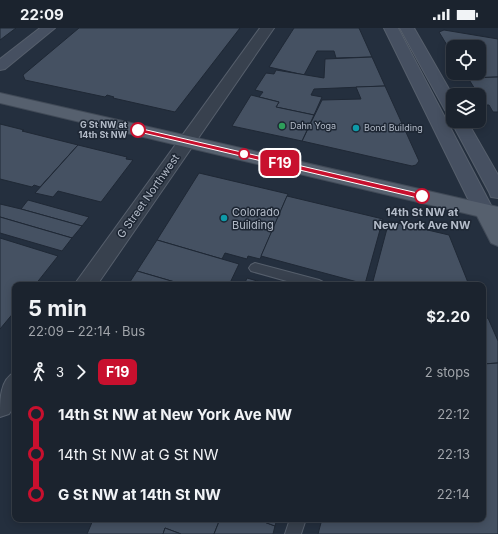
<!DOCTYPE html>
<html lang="en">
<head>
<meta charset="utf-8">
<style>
  body { margin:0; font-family:Inter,sans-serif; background:#242b36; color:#f1f3f6; height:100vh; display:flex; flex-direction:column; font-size:15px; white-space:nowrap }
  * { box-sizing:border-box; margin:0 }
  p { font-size:13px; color:#a0a4aa }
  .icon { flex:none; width:22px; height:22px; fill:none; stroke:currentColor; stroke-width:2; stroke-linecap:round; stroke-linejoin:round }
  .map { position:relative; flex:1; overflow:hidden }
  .panel { position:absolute; left:12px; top:254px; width:474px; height:240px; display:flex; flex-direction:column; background:#1b232e; border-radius:8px; box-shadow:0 2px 10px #0003,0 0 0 1px #39404a }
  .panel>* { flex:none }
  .badge { padding:0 8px; border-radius:6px; font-size:14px; line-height:26px }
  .tools { position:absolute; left:446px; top:12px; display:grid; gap:8px }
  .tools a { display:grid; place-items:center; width:40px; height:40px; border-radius:8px; background:#1b232e; box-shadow:0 2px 10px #0003,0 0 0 1px #39404a; font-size:20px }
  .map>.badge { position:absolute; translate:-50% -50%; box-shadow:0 0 0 2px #fff }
  .legs { display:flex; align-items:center; gap:6px; height:44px; padding:0 16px; font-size:13px }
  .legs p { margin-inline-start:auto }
  .headline { display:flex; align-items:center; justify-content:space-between; height:68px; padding:0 16px }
  h1 { font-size:22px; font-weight:700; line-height:30px }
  ul { padding:0 16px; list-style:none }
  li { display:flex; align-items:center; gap:14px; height:40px; font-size:15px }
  li i { display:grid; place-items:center; width:6px; height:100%; margin:0 5px; background:currentColor }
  li i::after { content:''; width:10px; height:10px; margin:-5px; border:3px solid; border-radius:50%; background:#1b232e }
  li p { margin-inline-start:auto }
  li:first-child i { background:linear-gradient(#0000 50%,currentColor 0) }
  li:last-child i { background:linear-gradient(currentColor 50%,#0000 0) }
  .status { display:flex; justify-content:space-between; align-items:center; height:28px; padding:0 20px; background:#1b232e; direction:ltr }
  .status svg { height:11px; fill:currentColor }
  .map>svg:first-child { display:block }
  .building { fill:#455162; stroke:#1f2835 }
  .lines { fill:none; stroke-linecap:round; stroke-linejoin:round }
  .service-casing { stroke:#565f6c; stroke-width:2 }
  .tertiary-casing { stroke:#565f6c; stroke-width:2 }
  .secondary-casing { stroke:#565f6c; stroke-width:2 }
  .primary-casing { stroke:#414a57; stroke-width:2 }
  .service { fill:#38414e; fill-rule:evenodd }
  .tertiary { fill:#38414e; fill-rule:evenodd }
  .secondary { fill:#465061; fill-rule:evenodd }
  .primary { fill:#56606e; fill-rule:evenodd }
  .line-1 { fill:#c8102e; stroke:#fff }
  .leisure-dot { fill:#2e9e5b; stroke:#1d2633; stroke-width:1.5 }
  .culture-dot { fill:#0f9aa8; stroke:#1d2633; stroke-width:1.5 }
  .stop-1-dot { fill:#fff; stroke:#c8102e; stroke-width:2 }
  .labels { text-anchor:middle; stroke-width:3; stroke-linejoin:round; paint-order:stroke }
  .far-stop-label { font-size:9px; font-weight:bold; fill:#b4bcc9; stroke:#1d2633; text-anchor:end }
  .far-poi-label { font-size:9px; fill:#b4bcc9; stroke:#1d2633; text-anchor:start }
  .street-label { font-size:11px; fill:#b4bcc9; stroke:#1d2633 }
  .poi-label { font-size:11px; fill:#b4bcc9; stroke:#1d2633; text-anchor:start }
  .stop-label { font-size:11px; font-weight:bold; fill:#b4bcc9; stroke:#1d2633 }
</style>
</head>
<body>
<div class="status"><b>22:09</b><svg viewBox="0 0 49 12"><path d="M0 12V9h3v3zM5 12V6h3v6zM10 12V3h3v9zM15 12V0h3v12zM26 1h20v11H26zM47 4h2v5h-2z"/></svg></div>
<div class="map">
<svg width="498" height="506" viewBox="0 0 498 506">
  <rect width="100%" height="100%" fill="#242f3e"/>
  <g class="building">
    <path d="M 0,0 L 16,0 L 0,12 Z"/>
    <path d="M 79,0 L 240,0 L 175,84 L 113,70 L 114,69 L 107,67 L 105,69 L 25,52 L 23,47 Z"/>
    <path d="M 294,0 L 359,0 L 372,29 L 336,30 L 334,23 L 317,23 L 304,47 L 269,39 Z"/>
    <path d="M 444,2 L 498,11 L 498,49 L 468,50 L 464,45 L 479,45 L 479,19 L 453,19 L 453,27 L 439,4 Z"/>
    <path d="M 372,29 L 385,58 L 314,61 L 311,67 L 322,69 L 314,87 L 276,79 L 279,74 L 259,69 L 263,64 L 255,62 L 266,45 L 274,46 L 276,42 L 324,50 L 325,31 Z"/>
    <path d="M 498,49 L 498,84 L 493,84 L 489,77 L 485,77 L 468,50 Z"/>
    <path d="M 385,58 L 419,133 L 416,137 L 412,138 L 302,113 L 322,72 L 361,71 L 356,59 Z"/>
    <path d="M 251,67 L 279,74 L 276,79 L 314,87 L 302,113 L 232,98 Z"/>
    <path d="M 0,96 L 24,102 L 22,103 L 78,117 L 40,159 L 34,157 L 32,159 L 0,151 Z"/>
    <path d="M 78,117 L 127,129 L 126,131 L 133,132 L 101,174 L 58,163 L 53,169 L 35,165 Z"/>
    <path d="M 199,145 L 288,166 L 260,231 L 248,228 L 247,231 L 225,225 L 222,231 L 157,212 Z"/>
    <path d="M 287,168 L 383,191 L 365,256 L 261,228 Z"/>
    <path d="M 28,172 L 89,189 L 82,198 L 21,181 Z"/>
    <path d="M 0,176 L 21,181 L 82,198 L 72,210 L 0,189 Z"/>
    <path d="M 0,189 L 72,210 L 62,223 L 0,205 Z"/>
    <path d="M 389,193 L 449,207 L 469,257 L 372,257 Z"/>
    <path d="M 0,210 L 58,228 L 35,257 L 15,257 L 15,283 L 0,301 Z"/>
    <path d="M 157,212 L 239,236 L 229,257 L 185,257 L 137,243 Z"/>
    <path d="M 137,243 L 185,257 L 128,257 Z"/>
    <path d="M 247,250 L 271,257 L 244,257 Z"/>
    <path d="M 483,288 L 485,291 L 488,290 L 498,313 L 498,335 L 483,336 Z"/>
    <path d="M 498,335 L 498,506 L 318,506 L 322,491 L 483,491 L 483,336 Z"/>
    <path d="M 91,491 L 220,491 L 214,506 L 181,506 L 165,500 L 163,506 L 87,506 L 93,492 Z"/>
    <path d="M 220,491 L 256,491 L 275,498 L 273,506 L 214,506 Z"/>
    <path d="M 256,491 L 277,491 L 275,498 Z"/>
    <path d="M 165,500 L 181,506 L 163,506 Z"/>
  </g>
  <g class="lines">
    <g class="service-casing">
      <g id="service">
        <path d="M 255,235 L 319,252 L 323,254 L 325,257 L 301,257 L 251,243 L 249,240 L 251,237 Z"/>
        <path d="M 290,491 L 306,491 L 301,506 L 285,506 Z"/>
      </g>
    </g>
    <g class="tertiary-casing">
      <g id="tertiary">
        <path d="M 260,0 L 274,0 L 97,257 L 74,257 Z"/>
        <path d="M 15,344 L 15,377 L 9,386 L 0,389 C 0,370 0,352 15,344 Z"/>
      </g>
    </g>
    <g class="secondary-casing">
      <g id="secondary">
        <path d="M 40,0 L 55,0 L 5,41 L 0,42 L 0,31 Z"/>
        <path d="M 384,0 L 398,0 L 494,183 L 491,188 L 484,190 L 477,188 L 474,183 Z"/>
        <path d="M 400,0 L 414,0 L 453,68 L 453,87 L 447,85 L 445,82 Z"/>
        <path d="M 453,90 L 453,93 L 467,93 L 498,147 L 498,170 L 491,169 L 489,164 L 451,93 Z"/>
      </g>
    </g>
    <g class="primary-casing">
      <path id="primary" d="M 0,65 L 498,179 L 498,218 L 491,215 L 477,188 L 0,75 Z"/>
    </g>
    <use href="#service" class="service"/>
    <use href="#tertiary" class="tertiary"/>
    <use href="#secondary" class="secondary"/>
    <use href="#primary" class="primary"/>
  </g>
  <path class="line-1" d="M 138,100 L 422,166 L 425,168 L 422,171 L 135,103 L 135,102 Z"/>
  <circle class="leisure-dot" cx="282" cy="98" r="4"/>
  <g class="culture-dot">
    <circle cx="356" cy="100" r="4"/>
    <circle cx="224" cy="190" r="4"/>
  </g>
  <g class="stop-1-dot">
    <circle cx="138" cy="102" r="7"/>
    <circle cx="244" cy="126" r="5"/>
    <circle cx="422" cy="168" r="7"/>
  </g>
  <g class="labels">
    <g class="far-stop-label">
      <text x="127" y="100">G St NW at<tspan x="127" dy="10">14th St NW</tspan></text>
    </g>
    <g class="far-poi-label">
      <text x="290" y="101">Dahn Yoga</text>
      <text x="364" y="103">Bond Building</text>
    </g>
    <g class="street-label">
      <text transform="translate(148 168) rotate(-55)" y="4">G Street Northwest</text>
    </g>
    <g class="poi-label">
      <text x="232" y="188">Colorado<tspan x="232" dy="13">Building</tspan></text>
    </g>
    <g class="stop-label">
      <text x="422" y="188">14th St NW at<tspan x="422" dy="13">New York Ave NW</tspan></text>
    </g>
  </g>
</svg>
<div class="tools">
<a><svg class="icon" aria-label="locate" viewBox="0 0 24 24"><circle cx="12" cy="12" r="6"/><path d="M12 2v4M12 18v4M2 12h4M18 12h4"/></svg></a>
<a><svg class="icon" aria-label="layers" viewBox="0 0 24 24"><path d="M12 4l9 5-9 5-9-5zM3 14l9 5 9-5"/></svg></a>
</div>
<b class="badge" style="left:280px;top:135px;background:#c8102e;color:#fff">F19</b>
<section class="panel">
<div class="headline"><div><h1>5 min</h1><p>22:09 – 22:14 · Bus</p></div><b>$2.20</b></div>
<div class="legs"><svg class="icon" aria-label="walk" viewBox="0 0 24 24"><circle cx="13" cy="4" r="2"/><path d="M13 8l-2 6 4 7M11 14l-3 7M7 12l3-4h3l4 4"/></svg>3<svg class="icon" aria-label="forward" viewBox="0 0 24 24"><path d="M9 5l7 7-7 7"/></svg><b class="badge" style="background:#c8102e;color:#fff">F19</b><p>2 stops</p></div>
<ul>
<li><i style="color:#c8102e"></i><b>14th St NW at New York Ave NW</b><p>22:12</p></li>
<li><i style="color:#c8102e"></i><span>14th St NW at G St NW</span><p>22:13</p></li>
<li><i style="color:#c8102e"></i><b>G St NW at 14th St NW</b><p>22:14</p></li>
</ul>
</section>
</div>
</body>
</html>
